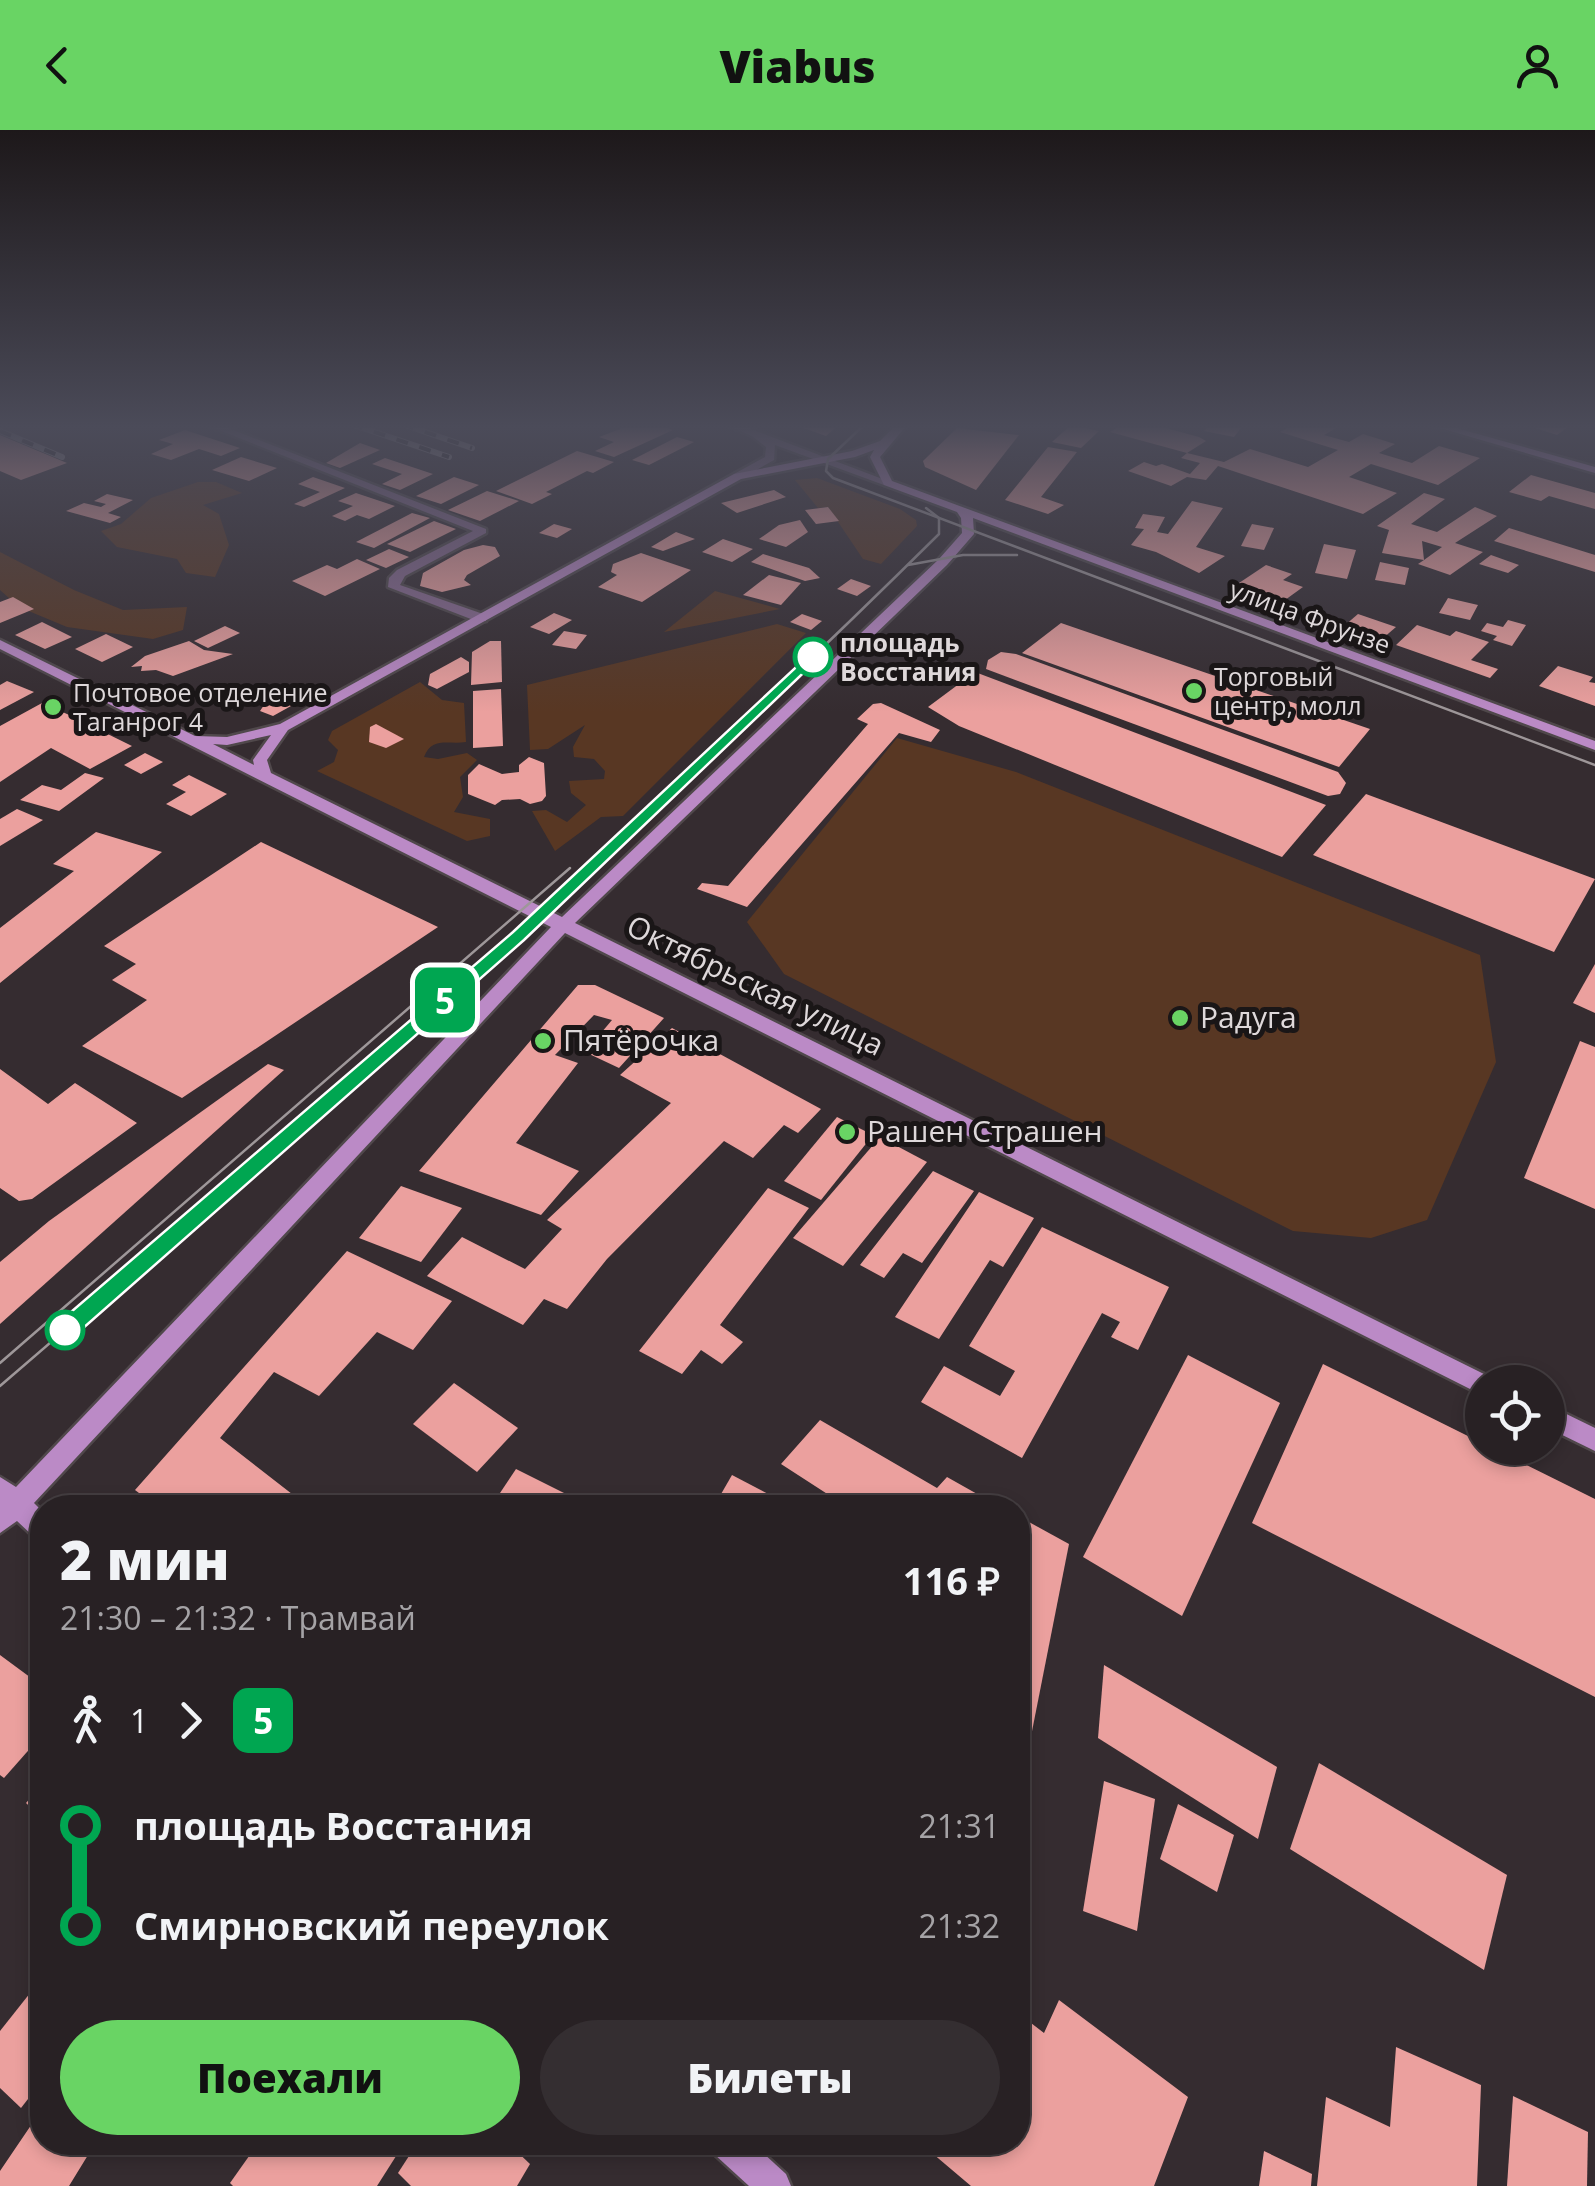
<!DOCTYPE html>
<html lang="ru">
<head>
<meta charset="utf-8">
<style>
  body { margin:0; font-family:"Open Sans",sans-serif; background:#342e31; color:#f1f3f6; height:100vh; display:flex; flex-direction:column; font-size:38px; white-space:nowrap }
  * { box-sizing:border-box; margin:0 }
  p { font-size:32px; color:#a5a3a6 }
  .icon { flex:none; width:55px; height:55px; fill:none; stroke:currentColor; stroke-width:2; stroke-linecap:round; stroke-linejoin:round }
  .map { position:relative; flex:1; overflow:hidden }
  .details { position:absolute; left:30px; top:1365px; width:1000px; height:660px; display:flex; flex-direction:column; background:#282124; border-radius:40px; box-shadow:0 5px 15px #0003,0 0 0 2px #443e41 }
  .details>* { flex:none }
  .badge { padding:0 20px; border-radius:15px; font-size:35px; line-height:65px }
  .tools { position:absolute; left:1465px; top:1235px; display:grid; gap:20px }
  .tools a { display:grid; place-items:center; width:100px; height:100px; border-radius:50%; background:#282124; box-shadow:0 5px 15px #0003,0 0 0 2px #443e41; font-size:50px }
  .map>.badge { position:absolute; translate:-50% -50%; box-shadow:0 0 0 5px #fff }
  .legs { display:flex; align-items:center; gap:15px; height:110px; padding:0 30px; font-size:32px }
  .legs p { margin-inline-start:auto }
  .overview { display:flex; align-items:center; justify-content:space-between; height:170px; padding:0 30px }
  h1 { font-size:55px; font-weight:800; line-height:75px }
  .primary-button { display:flex; gap:20px; margin-top:auto; padding:20px 30px }
  .primary-button a { flex:1; height:115px; border-radius:60px; background:#69d464; color:#111; font-size:40px; font-weight:800; line-height:115px; text-align:center }
  .primary-button a+a { background:#342e31; color:#f1f3f6 }
  ul { padding:0 30px; list-style:none }
  li { display:flex; align-items:center; gap:35px; height:100px; font-size:38px }
  li i { display:grid; place-items:center; width:15px; height:100%; margin:0 12px; background:currentColor }
  li i::after { content:''; width:25px; height:25px; margin:-12px; border:8px solid; border-radius:50%; background:#282124 }
  li p { margin-inline-start:auto }
  li:first-child i { background:linear-gradient(#0000 50%,currentColor 0) }
  li:last-child i { background:linear-gradient(currentColor 50%,#0000 0) }
  header { display:flex; justify-content:space-between; align-items:center; height:130px; padding:0 30px; background:#69d464; color:#111; font-size:45px; font-weight:800 }
  .map>svg:first-child { display:block }
  .green { fill:#583723 }
  .building { fill:#eba09e }
  .lines { fill:none; stroke-linecap:round; stroke-linejoin:round }
  .street-casing { stroke:#50484b; stroke-width:5 }
  .secondary-casing { stroke:#50484b; stroke-width:5 }
  .street { fill:#886a8f; fill-rule:evenodd }
  .secondary { fill:#bb8ac6; fill-rule:evenodd }
  .tram { stroke:#9e9799; stroke-width:2.5 }
  .rail-casing { stroke:#9e9799; stroke-width:6 }
  .rail { stroke:#1a1617; stroke-width:4; stroke-dasharray:12; stroke-linecap:butt }
  .line-1 { fill:#00a651; stroke:#fff; stroke-width:2.5 }
  .stop-1-dot { fill:#fff; stroke:#00a651; stroke-width:5 }
  .poi-dot { fill:#69d464; stroke:#1a1617; stroke-width:4 }
  .labels { text-anchor:middle; stroke-width:10; stroke-linejoin:round; paint-order:stroke }
  .far-street-label { font-size:25px; fill:#ded8da; stroke:#1a1617 }
  .far-stop-label { font-size:25px; font-weight:bold; fill:#ded8da; stroke:#1a1617; text-anchor:start }
  .far-poi-label { font-size:25px; fill:#ded8da; stroke:#1a1617; text-anchor:start }
  .street-label { font-size:30px; fill:#ded8da; stroke:#1a1617 }
  .poi-label { font-size:30px; fill:#ded8da; stroke:#1a1617; text-anchor:start }
</style>
</head>
<body>
<header><svg class="icon" aria-label="back" viewBox="0 0 24 24"><path d="M15 5l-7 7 7 7"/></svg>Viabus<svg class="icon" aria-label="person" viewBox="0 0 24 24"><circle cx="12" cy="8" r="4"/><path d="M4 21q1-7 8-7t8 7"/></svg></header>
<div class="map">
<svg width="1595" height="2056" viewBox="0 0 1595 2056">
  <rect width="100%" height="100%" fill="#352c30"/>
  <g class="green">
    <path d="M 817,348 L 900,379 L 916,390 L 917,396 L 881,434 L 863,429 L 828,377 L 818,378 L 795,350 Z"/>
    <path d="M 198,352 L 216,352 L 242,363 L 203,375 L 219,384 L 229,415 L 215,447 L 186,443 L 177,429 L 117,417 L 101,401 L 121,394 L 151,368 Z"/>
    <path d="M 0,422 L 74,460 L 123,480 L 187,477 L 183,500 L 153,509 L 67,497 L 19,477 L 0,460 Z"/>
    <path d="M 715,461 L 780,479 L 664,502 Z"/>
    <path d="M 777,494 L 806,503 L 623,686 L 601,687 L 555,721 L 532,681 L 546,680 L 567,692 L 586,675 L 571,663 L 569,651 L 604,649 L 605,641 L 594,629 L 574,627 L 573,617 L 585,595 L 548,619 L 530,620 L 527,555 Z"/>
    <path d="M 420,552 L 442,570 L 464,573 L 466,612 C 448,615 432,606 424,627 L 438,629 L 467,623 L 477,630 L 460,647 L 463,667 L 454,682 L 490,689 L 490,706 L 467,711 L 317,641 L 334,632 L 338,620 L 328,610 L 332,601 Z"/>
    <path d="M 897,608 L 1016,642 L 1480,825 L 1496,932 L 1427,1090 L 1371,1108 L 1293,1101 L 784,844 L 747,792 Z"/>
  </g>
  <g class="building">
    <path d="M 633,294 L 656,294 L 673,300 L 614,327 L 595,321 L 614,312 L 599,307 Z"/>
    <path d="M 792,294 L 840,294 L 826,306 Z"/>
    <path d="M 1123,294 L 1151,294 L 1199,307 L 1206,311 L 1187,323 L 1224,332 L 1250,319 L 1308,337 L 1338,320 L 1280,302 L 1295,294 L 1343,294 L 1324,305 L 1349,312 L 1363,304 L 1395,314 L 1379,323 L 1412,333 L 1439,316 L 1480,328 L 1438,355 L 1371,334 L 1349,347 L 1397,363 L 1363,384 L 1218,336 L 1206,350 L 1187,347 L 1171,356 L 1128,341 L 1144,332 L 1156,336 L 1162,334 L 1190,344 L 1200,333 L 1181,328 L 1187,323 L 1110,302 Z"/>
    <path d="M 1210,294 L 1244,294 L 1234,307 L 1204,301 Z"/>
    <path d="M 1523,294 L 1572,294 L 1557,305 Z"/>
    <path d="M 1071,295 L 1099,301 L 1081,318 L 1052,312 Z"/>
    <path d="M 957,298 L 1019,305 L 976,360 L 925,337 L 923,331 Z"/>
    <path d="M 185,300 L 240,318 L 221,326 L 199,319 L 171,330 L 151,324 L 173,314 L 159,310 Z"/>
    <path d="M 0,305 L 67,333 L 21,350 L 0,341 Z"/>
    <path d="M 677,307 L 694,312 L 649,335 L 632,330 Z"/>
    <path d="M 360,313 L 380,320 L 340,338 L 326,333 Z"/>
    <path d="M 1048,317 L 1077,322 L 1041,367 L 1064,375 L 1048,384 L 1005,370 Z"/>
    <path d="M 577,321 L 614,332 L 593,343 L 587,341 L 546,362 L 552,364 L 532,374 L 496,361 Z"/>
    <path d="M 241,327 L 277,338 L 249,351 L 212,340 Z"/>
    <path d="M 385,328 L 433,344 L 400,360 L 382,354 L 402,344 L 372,334 Z"/>
    <path d="M 1531,345 L 1595,363 L 1595,379 L 1549,366 L 1541,371 L 1509,362 Z"/>
    <path d="M 313,347 L 345,358 L 304,377 L 294,374 L 320,362 L 298,354 Z"/>
    <path d="M 454,347 L 479,355 L 441,374 L 416,366 Z"/>
    <path d="M 774,360 L 786,367 L 737,383 L 721,373 Z"/>
    <path d="M 487,361 L 519,371 L 480,391 L 448,380 Z"/>
    <path d="M 356,363 L 395,376 L 369,389 L 357,385 L 345,391 L 332,386 L 353,376 L 338,371 Z"/>
    <path d="M 1424,363 L 1445,369 L 1411,394 L 1437,402 L 1475,377 L 1497,386 L 1455,413 L 1483,422 L 1450,445 L 1418,434 L 1424,430 L 1442,417 L 1422,411 L 1424,430 L 1382,423 L 1389,400 L 1377,396 Z"/>
    <path d="M 107,364 L 133,370 L 108,383 L 121,387 L 110,393 L 66,381 L 84,373 L 101,377 L 106,374 L 94,371 Z"/>
    <path d="M 1192,371 L 1223,378 L 1196,417 L 1225,426 L 1199,443 L 1156,422 L 1131,415 L 1144,399 L 1135,398 L 1143,384 L 1165,387 L 1157,402 L 1168,404 Z"/>
    <path d="M 828,377 L 839,391 L 816,394 L 805,380 Z"/>
    <path d="M 412,383 L 430,388 L 374,418 L 356,412 Z"/>
    <path d="M 800,390 L 808,402 L 786,417 L 759,409 L 779,395 Z"/>
    <path d="M 434,391 L 456,399 L 410,422 L 387,414 Z"/>
    <path d="M 554,394 L 572,399 L 557,408 L 539,403 Z"/>
    <path d="M 1252,394 L 1274,398 L 1264,420 L 1241,416 Z"/>
    <path d="M 1509,398 L 1595,425 L 1595,442 L 1494,411 Z"/>
    <path d="M 676,402 L 695,409 L 663,421 L 651,417 Z"/>
    <path d="M 723,409 L 753,419 L 732,432 L 702,422 Z"/>
    <path d="M 1324,414 L 1356,420 L 1347,449 L 1315,443 Z"/>
    <path d="M 483,415 L 495,417 L 500,426 L 467,445 L 464,450 L 471,455 L 442,462 L 420,456 L 423,443 L 464,420 Z"/>
    <path d="M 389,419 L 409,427 L 386,438 L 366,430 Z"/>
    <path d="M 641,423 L 691,440 L 642,472 L 598,457 L 617,445 L 611,442 L 613,434 Z"/>
    <path d="M 763,424 L 809,438 L 820,448 L 805,451 L 751,432 Z"/>
    <path d="M 1491,425 L 1519,435 L 1508,443 L 1479,434 Z"/>
    <path d="M 357,429 L 380,439 L 325,466 L 292,451 L 327,435 L 337,439 Z"/>
    <path d="M 1380,432 L 1409,438 L 1405,455 L 1375,450 Z"/>
    <path d="M 1266,435 L 1292,444 L 1283,450 L 1303,457 L 1285,470 L 1239,453 Z"/>
    <path d="M 769,445 L 801,453 L 781,475 L 743,465 Z"/>
    <path d="M 851,449 L 871,456 L 857,466 L 837,459 Z"/>
    <path d="M 13,467 L 34,479 L 0,493 L 0,472 Z"/>
    <path d="M 1448,468 L 1478,475 L 1470,490 L 1439,483 Z"/>
    <path d="M 554,483 L 572,490 L 549,504 L 530,497 Z"/>
    <path d="M 802,484 L 822,491 L 811,500 L 790,492 Z"/>
    <path d="M 1358,484 L 1396,497 L 1382,509 L 1344,496 Z"/>
    <path d="M 1508,490 L 1526,495 L 1512,516 L 1493,510 L 1497,506 L 1481,501 L 1487,493 L 1503,497 Z"/>
    <path d="M 42,492 L 72,507 L 45,519 L 15,505 Z"/>
    <path d="M 1061,493 L 1370,599 L 1339,637 L 1022,523 Z"/>
    <path d="M 1417,495 L 1450,506 L 1456,501 L 1489,512 L 1471,530 L 1498,539 L 1490,548 L 1396,515 Z"/>
    <path d="M 225,496 L 240,503 L 208,518 L 194,511 Z"/>
    <path d="M 564,501 L 587,505 L 576,519 L 552,515 Z"/>
    <path d="M 106,504 L 133,517 L 102,532 L 75,519 Z"/>
    <path d="M 189,511 L 204,520 L 233,524 L 173,546 L 156,540 L 141,541 L 142,536 L 131,537 L 145,526 Z"/>
    <path d="M 490,511 L 501,511 L 502,552 L 471,555 L 472,522 Z"/>
    <path d="M 1001,522 L 1016,524 L 1338,642 L 1346,653 L 1340,664 L 1328,666 L 986,539 L 988,530 Z"/>
    <path d="M 461,527 L 469,532 L 469,542 L 437,559 L 428,555 L 430,544 Z"/>
    <path d="M 1558,536 L 1593,547 L 1589,552 L 1595,553 L 1595,576 L 1539,556 Z"/>
    <path d="M 975,542 L 1326,675 L 1282,727 L 959,596 L 928,577 Z"/>
    <path d="M 7,551 L 34,562 L 0,580 L 0,555 Z"/>
    <path d="M 501,559 L 503,616 L 473,618 L 473,561 Z"/>
    <path d="M 270,566 L 290,566 L 300,571 L 273,586 L 260,581 Z"/>
    <path d="M 42,573 L 67,584 L 132,616 L 90,639 L 51,618 L 0,652 L 0,596 Z"/>
    <path d="M 881,573 L 940,600 L 931,612 L 899,603 L 747,777 L 697,759 L 702,753 L 728,756 L 868,594 L 857,589 L 873,574 Z"/>
    <path d="M 376,594 L 404,609 L 386,618 L 369,612 L 370,597 Z"/>
    <path d="M 145,623 L 163,632 L 141,644 L 124,635 Z"/>
    <path d="M 529,627 L 544,633 L 546,666 L 542,671 L 530,674 L 520,669 L 502,670 L 495,675 L 468,664 L 468,645 L 479,634 L 502,644 L 519,642 L 519,635 Z"/>
    <path d="M 85,643 L 104,648 L 59,681 L 20,670 L 42,655 L 61,660 Z"/>
    <path d="M 189,645 L 227,664 L 191,686 L 166,674 L 186,662 L 172,655 Z"/>
    <path d="M 1366,664 L 1595,749 L 1554,822 L 1313,725 Z"/>
    <path d="M 17,679 L 43,690 L 0,716 L 0,689 Z"/>
    <path d="M 96,702 L 162,722 L 0,853 L 0,798 L 74,741 L 53,734 Z"/>
    <path d="M 261,712 L 438,797 L 182,968 L 82,916 L 147,870 L 112,850 L 136,834 L 104,816 Z"/>
    <path d="M 1595,834 L 1595,883 L 1573,873 Z"/>
    <path d="M 578,855 L 595,855 L 664,888 L 619,938 L 585,922 L 612,890 L 594,885 L 555,925 L 578,933 L 516,1013 L 579,1041 L 541,1085 L 419,1041 Z"/>
    <path d="M 672,898 L 821,979 L 798,1003 L 784,995 L 753,1028 L 724,1011 L 607,1129 L 567,1179 L 544,1169 L 523,1195 L 427,1146 L 462,1107 L 525,1139 L 562,1099 L 547,1090 L 671,973 L 620,945 Z"/>
    <path d="M 1580,911 L 1595,917 L 1595,1079 L 1524,1048 Z"/>
    <path d="M 268,934 L 284,940 L 0,1194 L 0,1132 L 49,1091 Z"/>
    <path d="M 0,939 L 48,974 L 75,953 L 137,993 L 32,1069 L 19,1071 L 0,1058 Z"/>
    <path d="M 837,987 L 873,1005 L 821,1070 L 784,1051 Z"/>
    <path d="M 880,1007 L 927,1032 L 843,1136 L 793,1108 Z"/>
    <path d="M 933,1041 L 974,1061 L 922,1133 L 903,1123 L 884,1148 L 860,1135 Z"/>
    <path d="M 401,1056 L 462,1078 L 421,1132 L 359,1108 Z"/>
    <path d="M 768,1058 L 809,1078 L 720,1195 L 743,1212 L 722,1234 L 701,1220 L 682,1244 L 639,1221 Z"/>
    <path d="M 979,1062 L 1034,1088 L 1003,1137 L 990,1130 L 939,1209 L 895,1187 Z"/>
    <path d="M 1042,1097 L 1169,1157 L 1138,1220 L 1111,1207 L 1120,1192 L 1102,1183 L 1022,1328 L 921,1272 L 944,1236 L 1000,1266 L 1015,1241 L 969,1216 Z"/>
    <path d="M 347,1121 L 452,1171 L 413,1220 L 377,1202 L 319,1266 L 274,1242 L 220,1308 L 310,1378 L 159,1378 L 135,1360 Z"/>
    <path d="M 1188,1225 L 1280,1273 L 1182,1486 L 1083,1427 Z"/>
    <path d="M 1323,1234 L 1482,1313 L 1482,1318 L 1492,1318 L 1595,1369 L 1595,1567 L 1252,1393 Z"/>
    <path d="M 454,1253 L 518,1298 L 477,1342 L 413,1294 Z"/>
    <path d="M 820,1290 L 937,1358 L 947,1347 L 1002,1378 L 849,1378 L 781,1334 Z"/>
    <path d="M 516,1339 L 566,1364 L 557,1378 L 490,1378 Z"/>
    <path d="M 732,1345 L 774,1367 L 768,1378 L 713,1378 Z"/>
    <path d="M 666,1364 L 702,1377 L 702,1378 L 658,1378 Z"/>
    <path d="M 1018,1386 L 1069,1414 L 1019,1667 L 1018,1666 Z"/>
    <path d="M 0,1525 L 42,1556 L 42,1605 L 4,1648 L 0,1645 Z"/>
    <path d="M 1104,1535 L 1277,1637 L 1258,1709 L 1098,1608 Z"/>
    <path d="M 1319,1633 L 1507,1745 L 1484,1840 L 1290,1719 Z"/>
    <path d="M 1104,1651 L 1155,1669 L 1137,1801 L 1083,1781 Z"/>
    <path d="M 42,1655 L 42,1688 L 26,1673 Z"/>
    <path d="M 1178,1674 L 1234,1705 L 1217,1762 L 1160,1729 Z"/>
    <path d="M 42,1848 L 42,1951 L 21,1978 L 0,1958 L 0,1901 Z"/>
    <path d="M 1059,1870 L 1188,1967 L 1154,2056 L 971,2056 L 919,2012 L 1018,2012 L 1018,1883 L 1044,1903 Z"/>
    <path d="M 1396,1917 L 1481,1955 L 1477,2056 L 1317,2056 L 1326,1967 L 1390,1997 Z"/>
    <path d="M 1513,1966 L 1588,2002 L 1587,2056 L 1507,2056 Z"/>
    <path d="M 42,1979 L 42,2012 L 96,2012 L 69,2056 L 0,2056 L 0,2041 Z"/>
    <path d="M 259,2012 L 405,2012 L 377,2056 L 233,2056 L 230,2053 Z"/>
    <path d="M 418,2012 L 507,2012 L 530,2034 L 517,2056 L 411,2056 L 398,2043 Z"/>
    <path d="M 1264,2021 L 1312,2044 L 1311,2056 L 1259,2056 Z"/>
  </g>
  <g class="lines">
    <g class="street-casing">
      <g id="street">
        <path d="M 204,294 L 218,294 L 486,399 L 486,403 L 405,446 L 400,455 L 486,485 L 486,491 L 476,491 L 388,457 L 389,448 L 397,440 L 473,401 Z"/>
        <path d="M 724,294 L 738,294 L 893,353 L 884,355 L 775,315 L 774,330 L 742,348 L 734,348 L 734,344 L 765,327 L 766,317 L 752,306 Z"/>
      </g>
    </g>
    <g class="secondary-casing">
      <g id="secondary">
        <path d="M 897,294 L 908,294 L 880,327 L 892,351 L 1595,611 L 1595,620 L 973,388 L 974,404 L 947,435 L 575,793 L 1490,1247 L 1493,1252 L 1482,1252 L 1482,1264 L 1474,1261 L 565,803 L 34,1373 L 42,1381 L 42,1409 L 33,1406 L 17,1391 L 0,1403 L 0,1347 L 16,1357 L 551,797 L 0,519 L 0,510 L 195,606 L 227,607 L 280,594 L 734,344 L 852,321 L 880,311 ZM 874,320 L 870,327 L 884,355 L 957,382 L 961,388 L 962,403 L 939,429 L 562,787 L 271,643 L 267,630 L 288,600 L 741,349 L 855,327 ZM 271,605 L 253,630 L 254,635 L 213,614 L 227,615 Z"/>
        <path d="M 1426,294 L 1442,294 L 1595,337 L 1595,343 Z"/>
        <path d="M 1548,1275 L 1595,1298 L 1595,1321 L 1548,1298 Z"/>
        <path d="M 710,2012 L 751,2012 L 786,2044 L 791,2056 L 749,2056 L 714,2024 Z"/>
      </g>
    </g>
    <use href="#street" class="street"/>
    <use href="#secondary" class="secondary"/>
    <g class="tram">
      <path d="M 865,294 L 828,329 L 826,341 L 833,348 L 1595,635"/>
      <path d="M 908,435 L 963,425 L 1017,425"/>
      <path d="M 0,1233 L 570,738"/>
      <path d="M 0,1256 C 321,980 638,702 939,404 L 939,388 L 926,378"/>
    </g>
    <g class="rail-casing">
      <g id="rail">
        <path d="M 351,294 L 449,327"/>
        <path d="M 402,294 L 472,318"/>
        <path d="M 0,301 L 62,327"/>
      </g>
    </g>
    <use href="#rail" class="rail"/>
  </g>
  <linearGradient id="sky" x2="0" y2="1"><stop stop-color="#1d181a"/><stop offset="0.51" stop-color="#4b4b59"/><stop offset="1" stop-color="#4b4b59" stop-opacity="0"/></linearGradient>
  <rect width="1595" height="582" fill="url(#sky)"/>
  <path class="line-1" d="M 809,525 L 820,527 L 524,810 L 73,1207 L 57,1207 L 54,1200 L 57,1194 L 513,802 Z"/>
  <g class="stop-1-dot">
    <circle cx="813" cy="527" r="18"/>
    <circle cx="65" cy="1200" r="18"/>
  </g>
  <g class="poi-dot">
    <circle cx="1194" cy="561" r="10"/>
    <circle cx="53" cy="577" r="10"/>
    <circle cx="1180" cy="888" r="10"/>
    <circle cx="543" cy="911" r="10"/>
    <circle cx="847" cy="1002" r="10"/>
  </g>
  <g class="labels">
    <g class="far-street-label">
      <text transform="translate(1310 487) rotate(20)" y="9">улица Фрунзе</text>
    </g>
    <g class="far-stop-label">
      <text x="840" y="522">площадь<tspan x="840" dy="29">Восстания</tspan></text>
    </g>
    <g class="far-poi-label">
      <text x="1214" y="556">Торговый<tspan x="1214" dy="29">центр, молл</tspan></text>
      <text x="73" y="572">Почтовое отделение<tspan x="73" dy="29">Таганрог 4</tspan></text>
    </g>
    <g class="street-label">
      <text transform="translate(755 856) rotate(26)" y="10">Октябрьская улица</text>
    </g>
    <g class="poi-label">
      <text x="1200" y="898">Радуга</text>
      <text x="563" y="921">Пятёрочка</text>
      <text x="867" y="1012">Рашен Страшен</text>
    </g>
  </g>
</svg>
<div class="tools">
<a><svg class="icon" aria-label="locate" viewBox="0 0 24 24"><circle cx="12" cy="12" r="6"/><path d="M12 2v4M12 18v4M2 12h4M18 12h4"/></svg></a>
</div>
<b class="badge" style="left:445px;top:870px;background:#00a651;color:#fff">5</b>
<section class="details">
<div class="overview"><div><h1>2 мин</h1><p>21:30 – 21:32 · Трамвай</p></div><b>116 ₽</b></div>
<div class="legs"><svg class="icon" aria-label="walk" viewBox="0 0 24 24"><circle cx="13" cy="4" r="2"/><path d="M13 8l-2 6 4 7M11 14l-3 7M7 12l3-4h3l4 4"/></svg>1<svg class="icon" aria-label="forward" viewBox="0 0 24 24"><path d="M9 5l7 7-7 7"/></svg><b class="badge" style="background:#00a651;color:#fff">5</b></div>
<ul>
<li><i style="color:#00a651"></i><b>площадь Восстания</b><p>21:31</p></li>
<li><i style="color:#00a651"></i><b>Смирновский переулок</b><p>21:32</p></li>
</ul>
<div class="primary-button"><a>Поехали</a><a>Билеты</a></div>
</section>
</div>
</body>
</html>
